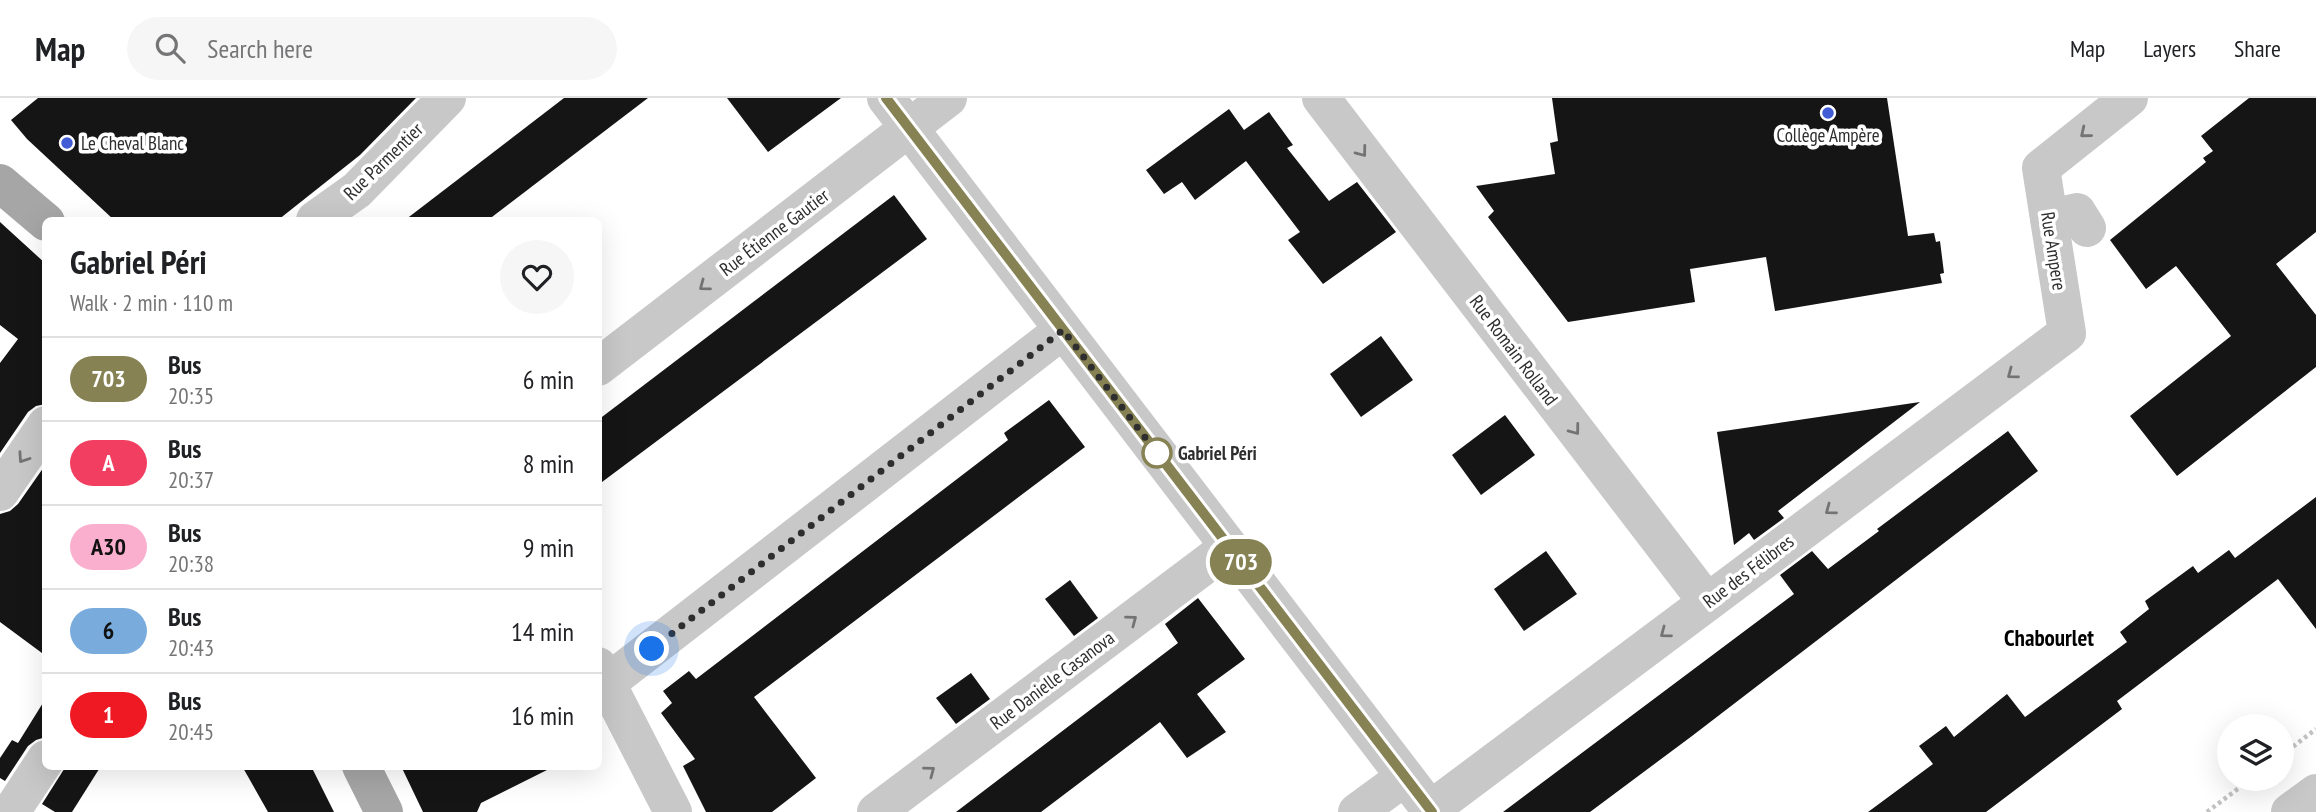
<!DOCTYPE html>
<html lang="en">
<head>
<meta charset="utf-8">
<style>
  body { margin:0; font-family:"PT Sans Narrow",sans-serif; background:#f6f6f6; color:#202124; height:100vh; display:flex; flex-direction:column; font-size:26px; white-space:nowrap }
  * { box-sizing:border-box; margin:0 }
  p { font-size:23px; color:#757577 }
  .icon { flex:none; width:38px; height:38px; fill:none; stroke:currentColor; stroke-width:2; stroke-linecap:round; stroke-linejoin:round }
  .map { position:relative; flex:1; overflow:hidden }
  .side { position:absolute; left:42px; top:119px; width:560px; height:553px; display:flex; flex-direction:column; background:#fff; border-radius:10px; box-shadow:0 7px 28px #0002 }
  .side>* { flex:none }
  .badge { padding:0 14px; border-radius:23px; font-size:24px; line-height:46px }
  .fabs { position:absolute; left:2217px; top:616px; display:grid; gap:14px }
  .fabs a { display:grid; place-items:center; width:77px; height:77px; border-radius:50%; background:#fff; box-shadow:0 7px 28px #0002; font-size:35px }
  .you { position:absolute; width:35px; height:35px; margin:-18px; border:5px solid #fff; border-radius:50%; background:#1a73e8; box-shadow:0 0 0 10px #1a73e833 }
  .map>.badge { position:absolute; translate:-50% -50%; box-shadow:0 0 0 4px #fff }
  .round { display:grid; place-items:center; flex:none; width:74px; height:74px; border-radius:37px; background:#f6f6f6 }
  .summary { display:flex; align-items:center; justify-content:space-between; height:119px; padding:0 28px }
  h1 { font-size:33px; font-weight:700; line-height:52px }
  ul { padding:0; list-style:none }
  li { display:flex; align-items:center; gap:21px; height:84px; padding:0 28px; border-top:2px solid #e0e0e0 }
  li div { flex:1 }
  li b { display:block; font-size:26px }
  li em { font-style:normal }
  li .badge { min-width:77px; font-weight:700; text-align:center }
  header { display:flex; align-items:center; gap:42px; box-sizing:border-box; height:98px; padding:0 35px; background:#fff; border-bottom:2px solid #e0e0e0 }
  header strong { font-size:33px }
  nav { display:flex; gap:38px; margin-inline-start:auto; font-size:24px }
  .search { width:490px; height:63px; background:#f6f6f6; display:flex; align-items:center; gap:18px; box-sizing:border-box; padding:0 24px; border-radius:38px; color:#757577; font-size:26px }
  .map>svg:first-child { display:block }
  .building { fill:#151515 }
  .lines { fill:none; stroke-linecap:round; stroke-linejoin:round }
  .path { stroke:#c2c2c2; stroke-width:4.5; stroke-dasharray:3.5 3.5; stroke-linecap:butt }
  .minor { stroke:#c8c8c8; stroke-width:38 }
  .major { stroke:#a6a6a6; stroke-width:38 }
  .oneway { stroke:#737373 }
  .line-casing { stroke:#fff; stroke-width:16 }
  .line { stroke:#868254; stroke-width:10 }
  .walk { stroke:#2e2e2e; stroke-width:7; stroke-dasharray:0 12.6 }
  .poi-dot { fill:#415cd4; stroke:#fff; stroke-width:2.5 }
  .stop-dot { fill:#fff; stroke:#868254; stroke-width:3.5 }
  .labels { text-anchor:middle; stroke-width:7; stroke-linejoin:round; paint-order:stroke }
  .poi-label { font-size:19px; fill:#2e2e2e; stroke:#fff }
  .street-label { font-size:19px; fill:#2e2e2e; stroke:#fff }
  .stop-label { font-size:19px; font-weight:bold; fill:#2e2e2e; stroke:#fff; text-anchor:start }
  .quarter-label { font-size:23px; font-weight:bold; fill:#000; stroke:#fff }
</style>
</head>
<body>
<header>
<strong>Map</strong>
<div class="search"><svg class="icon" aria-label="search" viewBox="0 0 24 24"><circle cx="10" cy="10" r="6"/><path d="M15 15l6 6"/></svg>Search here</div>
<nav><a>Map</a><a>Layers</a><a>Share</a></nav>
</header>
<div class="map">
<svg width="2316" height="714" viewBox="0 0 2316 714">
  <rect width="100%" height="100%" fill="#fff"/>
  <g class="building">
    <path d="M 38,0 L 416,0 L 360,57 L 278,122 L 114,122 L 27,41 L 11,22 Z"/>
    <path d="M 564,0 L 648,0 L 488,122 L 405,122 Z"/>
    <path d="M 727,0 L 841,0 L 768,54 Z"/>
    <path d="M 1552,0 L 1887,0 L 1908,138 L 1934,135 L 1936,144 L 1940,143 L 1944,175 L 1940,176 L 1942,185 L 1775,213 L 1766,159 L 1690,171 L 1695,204 L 1568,224 L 1488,119 L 1494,113 L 1476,88 L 1555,76 L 1550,45 L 1558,43 Z"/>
    <path d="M 2249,0 L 2316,0 L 2316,134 L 2276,166 L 2316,217 L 2316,269 L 2177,378 L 2130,318 L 2231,238 L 2176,168 L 2146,191 L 2110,142 L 2206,64 L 2203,60 L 2213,53 L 2201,38 Z"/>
    <path d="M 1229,11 L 1244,32 L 1269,14 L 1293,47 L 1287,50 L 1329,103 L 1357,84 L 1396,134 L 1323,186 L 1288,142 L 1300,134 L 1246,63 L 1195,102 L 1182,84 L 1164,96 L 1146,72 Z"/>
    <path d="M 894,97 L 927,141 L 598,387 L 598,322 Z"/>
    <path d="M 0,124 L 46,166 L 46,306 L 36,308 L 28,314 L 0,355 L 0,265 L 18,241 L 0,227 Z"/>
    <path d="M 1381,238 L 1413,282 L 1361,319 L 1330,276 Z"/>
    <path d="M 1049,302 L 1085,349 L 754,599 L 816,680 L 772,714 L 706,714 L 683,668 L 695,661 L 661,615 L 672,605 L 663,593 L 689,573 L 696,581 L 1008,342 L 1004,335 Z"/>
    <path d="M 1920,304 L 1778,413 L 1784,420 L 1754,442 L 1749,435 L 1734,447 L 1717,334 Z"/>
    <path d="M 1505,317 L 1535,357 L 1481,397 L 1452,357 Z"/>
    <path d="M 2008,333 L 2038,373 L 1692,638 L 1590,714 L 1503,714 L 1794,496 L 1780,477 L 1812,453 L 1828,471 L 1879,433 L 1877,431 Z"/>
    <path d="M 46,366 L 46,558 L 0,524 L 0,416 L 10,413 L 18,406 Z"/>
    <path d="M 2316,399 L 2316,531 L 2278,481 L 2117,603 L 2122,611 L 1986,714 L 1868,714 L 1933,666 L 1919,648 L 1946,628 L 1954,639 L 2007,596 L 2025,619 L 2127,544 L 2120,534 L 2149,511 L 2145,503 L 2193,468 L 2198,475 L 2229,452 L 2235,460 Z"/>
    <path d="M 1546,453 L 1577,496 L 1524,533 L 1494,491 Z"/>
    <path d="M 1070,482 L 1098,520 L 1074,538 L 1045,501 Z"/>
    <path d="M 1198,500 L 1245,561 L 1197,596 L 1226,634 L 1187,660 L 1160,624 L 1041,714 L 956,714 L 1178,545 L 1165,526 Z"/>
    <path d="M 971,575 L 990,601 L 956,626 L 936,600 Z"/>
    <path d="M 46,600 L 46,639 L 36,642 L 28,648 L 5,683 L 0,680 L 0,660 L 12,642 L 18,645 Z"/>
    <path d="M 66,668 L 101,668 L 72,714 L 55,714 L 42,706 Z"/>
    <path d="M 242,668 L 311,668 L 334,714 L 268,714 Z"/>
    <path d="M 401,668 L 555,668 L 481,705 L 477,714 L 423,714 Z"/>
  </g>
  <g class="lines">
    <g class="path">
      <path d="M 2282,657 L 2316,631"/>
      <path d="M 2207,714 L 2251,681"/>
    </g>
    <g class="minor">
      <path d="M 886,0 L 1432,714"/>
      <path d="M 1321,0 L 1707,504"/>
      <path d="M 2049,120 L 2077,114 L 2087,130"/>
      <path d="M 315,122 L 357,92 L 447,0"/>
      <path d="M 598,269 L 948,0"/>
      <path d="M 0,394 L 46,327"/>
      <path d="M 598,568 L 673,714"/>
      <path d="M 607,585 L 1063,232"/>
      <path d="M 1430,712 L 2067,235 L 2041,70 L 2129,0"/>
      <path d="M 11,714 L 46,661"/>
      <path d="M 876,714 L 1229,449"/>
      <path d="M 1357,714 L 1405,679"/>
      <path d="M 2290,714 L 2316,695"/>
    </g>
    <g class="major">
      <path d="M 0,85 L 46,124"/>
      <path d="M 361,668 L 384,714"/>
    </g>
  </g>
  <defs><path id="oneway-chevron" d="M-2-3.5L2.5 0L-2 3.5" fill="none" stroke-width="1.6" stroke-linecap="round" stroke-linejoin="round" transform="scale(1.75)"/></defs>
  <g class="oneway">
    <use href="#oneway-chevron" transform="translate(2085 35) rotate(141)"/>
    <use href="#oneway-chevron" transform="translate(1362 54) rotate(53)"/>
    <use href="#oneway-chevron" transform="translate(704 188) rotate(143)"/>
    <use href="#oneway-chevron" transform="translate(2012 276) rotate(143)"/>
    <use href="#oneway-chevron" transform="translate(1575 332) rotate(53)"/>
    <use href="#oneway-chevron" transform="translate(23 360) rotate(124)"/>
    <use href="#oneway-chevron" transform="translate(1830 412) rotate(143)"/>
    <use href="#oneway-chevron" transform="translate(1132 522) rotate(-37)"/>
    <use href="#oneway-chevron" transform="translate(1665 535) rotate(143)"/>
    <use href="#oneway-chevron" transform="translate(930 673) rotate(-37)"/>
  </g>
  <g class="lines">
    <g class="line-casing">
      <path id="line" d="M 886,0 L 1432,714"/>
    </g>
    <use href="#line" class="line"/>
    <path class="walk" d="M 652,551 L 1063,232 L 1157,355"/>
  </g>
  <g class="poi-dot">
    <circle cx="1828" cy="15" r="7"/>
    <circle cx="67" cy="45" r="7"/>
  </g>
  <circle class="stop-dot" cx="1157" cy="355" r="14"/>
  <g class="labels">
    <g class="poi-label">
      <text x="1828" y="44">Collège Ampère</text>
      <text x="81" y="52" text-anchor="start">Le Cheval Blanc</text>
    </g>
    <g class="street-label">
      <text transform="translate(383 63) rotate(-44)" y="7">Rue Parmentier</text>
      <text transform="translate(774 134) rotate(-37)" y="7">Rue Étienne Gautier</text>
      <text transform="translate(2054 153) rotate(81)" y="7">Rue Ampere</text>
      <text transform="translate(1514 252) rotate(53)" y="7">Rue Romain Rolland</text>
      <text transform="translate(1748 473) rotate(-37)" y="7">Rue des Félibres</text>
      <text transform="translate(1052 582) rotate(-37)" y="7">Rue Danielle Casanova</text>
    </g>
    <g class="stop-label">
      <text x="1178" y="362">Gabriel Péri</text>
    </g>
    <g class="quarter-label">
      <text x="2049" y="548">Chabourlet</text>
    </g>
  </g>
</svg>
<div class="fabs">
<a><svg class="icon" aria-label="layers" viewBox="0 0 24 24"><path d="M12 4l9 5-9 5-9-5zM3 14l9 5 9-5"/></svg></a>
</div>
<div class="you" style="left:652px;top:551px"></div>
<b class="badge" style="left:1241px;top:464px;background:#868254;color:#fff">703</b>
<section class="side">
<div class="summary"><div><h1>Gabriel Péri</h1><p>Walk · 2 min · 110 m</p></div><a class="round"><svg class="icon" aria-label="heart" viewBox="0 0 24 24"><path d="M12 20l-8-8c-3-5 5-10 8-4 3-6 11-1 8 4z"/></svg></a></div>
<ul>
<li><span class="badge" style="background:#868254;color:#fff">703</span><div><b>Bus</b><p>20:35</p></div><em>6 min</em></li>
<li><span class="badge" style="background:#f23f61;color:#fff">A</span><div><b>Bus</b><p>20:37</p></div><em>8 min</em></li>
<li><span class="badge" style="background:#faafce;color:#111">A30</span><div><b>Bus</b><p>20:38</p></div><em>9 min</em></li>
<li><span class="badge" style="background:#79acdc;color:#111">6</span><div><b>Bus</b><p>20:43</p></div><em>14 min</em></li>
<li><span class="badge" style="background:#ef1923;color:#fff">1</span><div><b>Bus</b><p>20:45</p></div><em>16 min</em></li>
</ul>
</section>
</div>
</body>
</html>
